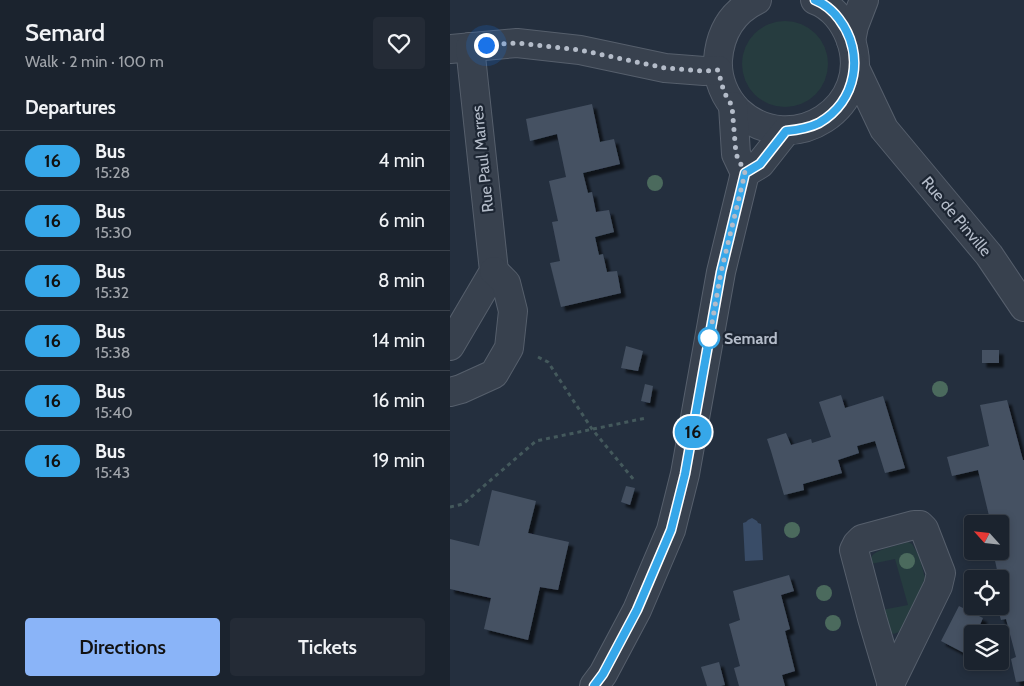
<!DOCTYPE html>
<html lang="en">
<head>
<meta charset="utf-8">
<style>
  body { margin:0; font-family:Cabin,sans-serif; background:#242b36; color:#f1f3f6; height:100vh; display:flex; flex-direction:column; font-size:19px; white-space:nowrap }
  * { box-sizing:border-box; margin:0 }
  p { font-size:16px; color:#a0a4aa }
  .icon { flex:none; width:28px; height:28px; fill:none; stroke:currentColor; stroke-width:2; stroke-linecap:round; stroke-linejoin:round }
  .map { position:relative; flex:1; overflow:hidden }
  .panel { display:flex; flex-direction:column; background:#1b232e; width:450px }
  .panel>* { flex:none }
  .badge { padding:0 10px; border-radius:16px; font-size:18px; line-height:32px }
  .needle { width:32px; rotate:297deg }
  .controls { position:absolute; left:514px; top:515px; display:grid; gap:10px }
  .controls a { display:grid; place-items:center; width:45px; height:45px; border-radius:5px; background:#1b232e; box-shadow:0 2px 8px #0003,0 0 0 1px #39404a; font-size:25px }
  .you { position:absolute; width:25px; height:25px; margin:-12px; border:4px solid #fff; border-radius:50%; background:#1a73e8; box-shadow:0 0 0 8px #1a73e833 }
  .map>.badge { position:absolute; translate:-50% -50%; box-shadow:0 0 0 2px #fff }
  h2 { padding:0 25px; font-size:19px; line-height:45px }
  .round { display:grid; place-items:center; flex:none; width:52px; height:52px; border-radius:5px; background:#242b36 }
  .summary { display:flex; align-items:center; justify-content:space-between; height:85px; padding:0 25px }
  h1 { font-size:24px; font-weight:600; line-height:38px }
  .action { display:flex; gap:10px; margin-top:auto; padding:10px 25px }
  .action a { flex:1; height:58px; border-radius:5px; background:#8ab4f8; color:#111; font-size:20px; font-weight:600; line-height:58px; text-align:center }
  .action a+a { background:#242b36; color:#f1f3f6 }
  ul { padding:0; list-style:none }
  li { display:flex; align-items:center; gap:15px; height:60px; padding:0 25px; border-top:1px solid #39404a }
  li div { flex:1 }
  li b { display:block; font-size:19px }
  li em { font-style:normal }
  li .badge { min-width:55px; font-weight:700; text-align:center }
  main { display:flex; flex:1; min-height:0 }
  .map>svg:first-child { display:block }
  .green { fill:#263c3f }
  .water { fill:#394c67 }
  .building { fill:#455162; filter:url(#shadow) }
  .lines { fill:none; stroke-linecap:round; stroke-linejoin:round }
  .minor-casing { stroke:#565f6c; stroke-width:30 }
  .path { stroke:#44595c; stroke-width:3; stroke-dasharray:4 4; stroke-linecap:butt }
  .minor { stroke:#38414e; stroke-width:28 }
  .tree { fill:#4b6a5d }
  .line-casing { stroke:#fff; stroke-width:11 }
  .line { stroke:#36a7e9; stroke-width:8 }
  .walk { stroke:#b4bcc9; stroke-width:5; stroke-dasharray:0 9 }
  .stop-dot { fill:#fff; stroke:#36a7e9; stroke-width:2.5 }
  .labels { text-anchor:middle; stroke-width:4.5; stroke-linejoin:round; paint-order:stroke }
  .street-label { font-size:16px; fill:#b4bcc9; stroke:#1d2633 }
  .stop-label { font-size:16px; font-weight:bold; fill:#b4bcc9; stroke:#1d2633; text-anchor:start }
</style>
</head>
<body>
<main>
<section class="panel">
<div class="summary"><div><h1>Semard</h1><p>Walk · 2 min · 100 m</p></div><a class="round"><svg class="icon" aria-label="heart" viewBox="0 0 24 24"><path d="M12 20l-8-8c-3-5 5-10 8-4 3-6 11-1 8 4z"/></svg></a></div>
<h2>Departures</h2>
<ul>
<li><span class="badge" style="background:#36a7e9;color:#111">16</span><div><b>Bus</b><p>15:28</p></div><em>4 min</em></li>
<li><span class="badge" style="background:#36a7e9;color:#111">16</span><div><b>Bus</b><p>15:30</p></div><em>6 min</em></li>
<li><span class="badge" style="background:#36a7e9;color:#111">16</span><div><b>Bus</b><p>15:32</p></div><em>8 min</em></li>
<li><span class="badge" style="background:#36a7e9;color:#111">16</span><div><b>Bus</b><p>15:38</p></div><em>14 min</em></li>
<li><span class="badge" style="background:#36a7e9;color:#111">16</span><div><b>Bus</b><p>15:40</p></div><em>16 min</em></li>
<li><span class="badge" style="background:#36a7e9;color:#111">16</span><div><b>Bus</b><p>15:43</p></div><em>19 min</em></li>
</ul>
<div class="action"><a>Directions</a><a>Tickets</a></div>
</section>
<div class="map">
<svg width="574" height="686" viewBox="0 0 574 686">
  <defs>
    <filter id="shadow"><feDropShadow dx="4.5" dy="4.5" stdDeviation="1" flood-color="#0009"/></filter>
  </defs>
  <rect width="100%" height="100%" fill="#242f3e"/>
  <g class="green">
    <circle cx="335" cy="64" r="43"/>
    <path d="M 458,542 L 462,544 L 469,556 L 475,578 L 457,623 C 440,646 436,627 432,610 L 458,605 L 445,559 L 421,564 C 421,561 420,559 422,556 C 427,549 450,545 458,542 Z"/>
  </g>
  <path class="water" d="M 302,518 L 307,521 L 308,523 L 311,524 L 313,560 L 295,561 L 293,523 L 296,522 L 298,520 Z"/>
  <g class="building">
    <path d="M 142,104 L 150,142 L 164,139 L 170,164 L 133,173 L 138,193 L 142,192 L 146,212 L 159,210 L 164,232 L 145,237 L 149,255 L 153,254 L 157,272 L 167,271 L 171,293 L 111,307 L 100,263 L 110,261 L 102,222 L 108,221 L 99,181 L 116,177 L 107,134 L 80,141 L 76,119 Z"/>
    <path d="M 176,346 L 193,351 L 188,371 L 171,368 Z"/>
    <rect x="532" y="350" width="17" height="13"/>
    <path d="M 195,384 L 203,386 L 200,403 L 191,401 Z"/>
    <path d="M 391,395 L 395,408 L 433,396 L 455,468 L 435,473 L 425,441 L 407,446 L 409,453 L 388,460 L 392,473 L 353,484 L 354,490 L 334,495 L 321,451 L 317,439 L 336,433 L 341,445 L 361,439 L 362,443 L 381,437 L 369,402 Z"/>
    <path d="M 557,400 L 573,460 L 574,460 L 574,681 L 566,682 L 561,659 L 566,657 L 556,619 L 551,620 L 547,606 L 550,606 L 550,597 L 558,595 L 552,569 L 547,570 L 543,551 L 550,551 L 550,524 L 541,524 L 528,470 L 502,476 L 497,457 L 539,446 L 530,405 Z"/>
    <path d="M 176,486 L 185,488 L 180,505 L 171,502 Z"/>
    <path d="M 42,490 L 86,501 L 78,533 L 119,542 L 108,590 L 90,587 L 78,640 L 34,629 L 41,598 L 0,589 L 0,539 L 29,546 Z"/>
    <path d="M 339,575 L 344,591 L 331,595 L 340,629 L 335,631 L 345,671 L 332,675 L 335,686 L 289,686 L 284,668 L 290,666 L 279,624 L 290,620 L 283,591 Z"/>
    <path d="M 509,606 L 533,618 L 526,634 L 522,634 L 522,640 L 516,654 L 491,641 Z"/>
    <path d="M 269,662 L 275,685 L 271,686 L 257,686 L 251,667 Z"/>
  </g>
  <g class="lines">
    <g class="minor-casing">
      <g id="minor">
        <path d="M 307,0 C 282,12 270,33 268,60 C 267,79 275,98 288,111 C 342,161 426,106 400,38 C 394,22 382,6 365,0"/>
        <path d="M 401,41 L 404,26 L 414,0"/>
        <path d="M 0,49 L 67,43 L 130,50 L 215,68 L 254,71 L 268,70"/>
        <path d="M 405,68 L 434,129 L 539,255 L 574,307"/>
        <path d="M 295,173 L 310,164 L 336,131"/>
        <path d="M 0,346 L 44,271 L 20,47"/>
        <path d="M 0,392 L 11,389 L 44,374 L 59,348 L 63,311 L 56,283 L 44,271"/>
        <path d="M 441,682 L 488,586 L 491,573 L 474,529 L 470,525 L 464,525 L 412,539 L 407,544 L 404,550 L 422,618 L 441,682 L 441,686"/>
        <path d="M 144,686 L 153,674 L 187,610 L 221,530 L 235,474 L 271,272 L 295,173 L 286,154 L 283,106"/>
      </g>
    </g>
    <g class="path">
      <path d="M 88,357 L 98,362 L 142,429 L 184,480"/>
      <path d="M 0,507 L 13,504 L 86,441 L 196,418"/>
    </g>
    <use href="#minor" class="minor"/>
  </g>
  <g class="tree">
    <circle cx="205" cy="183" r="8"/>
    <circle cx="490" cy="389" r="8"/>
    <circle cx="342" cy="530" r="8"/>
    <circle cx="457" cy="561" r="8"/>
    <circle cx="374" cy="593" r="8"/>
    <circle cx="383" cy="623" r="8"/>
  </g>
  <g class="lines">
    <g class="line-casing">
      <path id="line" d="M 144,686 L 153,674 L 187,610 L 221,530 L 235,474 L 271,272 L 295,173 L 310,164 L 336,131 C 347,130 359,128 369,123 C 407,101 415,53 389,19 C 383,11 375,4 365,0"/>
    </g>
    <use href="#line" class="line"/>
    <path class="walk" d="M 36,45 L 67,43 L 130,50 L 215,68 L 254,71 L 268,70 L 274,92 L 282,106 L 286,154 L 295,173 L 271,272 L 259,340 L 259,338"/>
  </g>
  <circle class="stop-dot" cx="259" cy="338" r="10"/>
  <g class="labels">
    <g class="street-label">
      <text transform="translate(32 159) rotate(-96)" y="6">Rue Paul Marres</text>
      <text transform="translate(507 216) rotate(50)" y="6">Rue de Pinville</text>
    </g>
    <g class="stop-label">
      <text x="274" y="344">Semard</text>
    </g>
  </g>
</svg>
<div class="controls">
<a><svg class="needle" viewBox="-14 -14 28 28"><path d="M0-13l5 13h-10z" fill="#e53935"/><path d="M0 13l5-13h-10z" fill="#a0a4aa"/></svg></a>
<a><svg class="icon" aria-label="locate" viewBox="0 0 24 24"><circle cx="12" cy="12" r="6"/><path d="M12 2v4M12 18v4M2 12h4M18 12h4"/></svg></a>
<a><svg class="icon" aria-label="layers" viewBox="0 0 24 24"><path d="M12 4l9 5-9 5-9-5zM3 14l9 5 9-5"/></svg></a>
</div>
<div class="you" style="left:36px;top:45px"></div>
<b class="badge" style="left:243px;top:432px;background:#36a7e9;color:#111">16</b>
</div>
</main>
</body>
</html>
